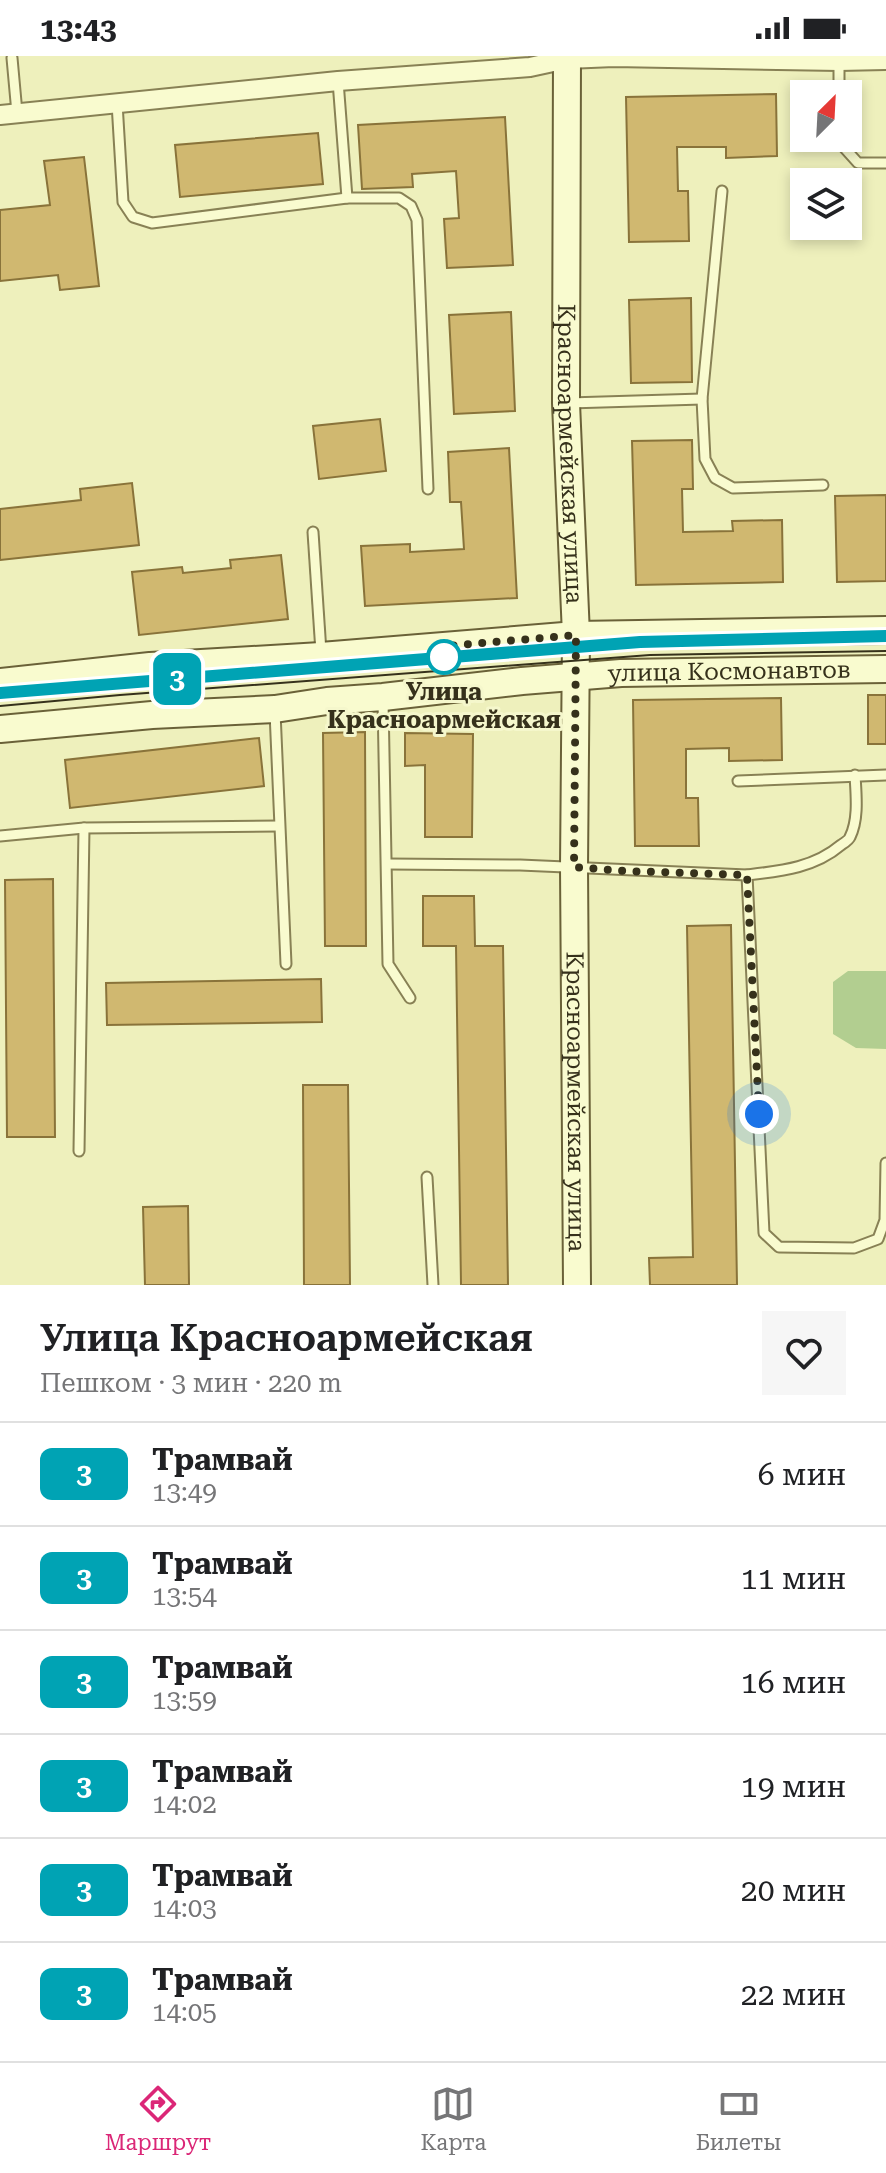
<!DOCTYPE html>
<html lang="ru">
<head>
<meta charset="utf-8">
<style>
  body { margin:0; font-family:"Roboto Serif",serif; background:#f6f6f6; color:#202124; height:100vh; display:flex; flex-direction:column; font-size:30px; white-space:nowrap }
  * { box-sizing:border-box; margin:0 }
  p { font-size:26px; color:#757577 }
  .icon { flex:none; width:44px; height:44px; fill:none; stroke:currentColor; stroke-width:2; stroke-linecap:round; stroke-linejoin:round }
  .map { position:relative; height:1229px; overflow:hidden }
  .panel { display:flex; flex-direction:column; background:#fff; flex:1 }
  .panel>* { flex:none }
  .badge { padding:0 16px; border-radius:12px; font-size:28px; line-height:52px }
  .needle { width:52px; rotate:24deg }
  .fabs { position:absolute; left:790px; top:24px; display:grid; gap:16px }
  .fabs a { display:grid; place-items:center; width:72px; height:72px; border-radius:0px; background:#fff; box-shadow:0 4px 12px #0003; font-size:40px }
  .you { position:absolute; width:40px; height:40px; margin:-20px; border:6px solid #fff; border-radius:50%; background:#1a73e8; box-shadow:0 0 0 12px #1a73e833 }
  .map>.badge { position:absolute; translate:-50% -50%; box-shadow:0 0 0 4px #fff }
  .round { display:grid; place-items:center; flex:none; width:84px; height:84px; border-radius:0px; background:#f6f6f6 }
  .headline { display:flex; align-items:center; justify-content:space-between; height:136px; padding:0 40px }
  h1 { font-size:38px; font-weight:600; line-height:60px }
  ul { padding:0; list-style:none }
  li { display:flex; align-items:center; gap:24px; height:104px; padding:0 40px; border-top:2px solid #e0e0e0 }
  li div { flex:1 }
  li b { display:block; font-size:30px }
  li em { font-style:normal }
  li .badge { min-width:88px; font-weight:700; text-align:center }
  .status { display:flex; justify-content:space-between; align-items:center; height:56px; padding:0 40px; background:#fff; direction:ltr }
  .status svg { height:22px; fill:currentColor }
  .menu { display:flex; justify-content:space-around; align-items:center; height:112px; border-top:2px solid #e0e0e0; background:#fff; font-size:22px; color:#757577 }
  .menu a { display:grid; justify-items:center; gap:4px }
  .menu .current { color:#db2777 }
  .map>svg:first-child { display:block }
  .green { fill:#b2ce90 }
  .building { fill:#d0b870; stroke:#89733a; stroke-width:2 }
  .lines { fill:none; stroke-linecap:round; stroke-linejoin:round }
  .lane-casing { stroke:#888155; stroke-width:13 }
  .street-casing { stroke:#888155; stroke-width:22 }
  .secondary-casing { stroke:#6a6138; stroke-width:30 }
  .lane { stroke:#f9fbcf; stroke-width:9 }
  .street { stroke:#f9fbcf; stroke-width:18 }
  .secondary { stroke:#f9fbcf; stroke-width:26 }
  .tram { stroke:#36311b; stroke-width:2 }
  .line-casing { stroke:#fff; stroke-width:18 }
  .line { stroke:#00a3b4; stroke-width:12 }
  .walk { stroke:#36311b; stroke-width:8; stroke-dasharray:0 14.4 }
  .stop-dot { fill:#fff; stroke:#00a3b4; stroke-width:4 }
  .labels { text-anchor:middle; stroke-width:6; stroke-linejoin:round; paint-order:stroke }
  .street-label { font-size:24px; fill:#36311b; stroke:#f5f7cc }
  .stop-label { font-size:24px; font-weight:bold; fill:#36311b; stroke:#f5f7cc }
</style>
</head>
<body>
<div class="status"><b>13:43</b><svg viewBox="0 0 49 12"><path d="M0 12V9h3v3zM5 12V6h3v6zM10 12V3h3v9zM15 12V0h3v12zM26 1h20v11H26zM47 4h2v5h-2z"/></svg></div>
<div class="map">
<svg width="886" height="1229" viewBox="0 0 886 1229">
  <rect width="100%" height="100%" fill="#eef0bc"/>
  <path class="green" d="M 848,915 L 886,915 L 886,993 L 856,992 L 833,978 L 833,926 Z"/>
  <g class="building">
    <path d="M 776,38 L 777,100 L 726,102 L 726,91 L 677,91 L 678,135 L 688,135 L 689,185 L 629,186 L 626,41 Z"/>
    <path d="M 505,61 L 513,209 L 447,212 L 444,163 L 459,162 L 456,115 L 412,118 L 413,131 L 362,133 L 358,69 Z"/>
    <path d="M 318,77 L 323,128 L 180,141 L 175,89 Z"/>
    <path d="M 84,101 L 99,230 L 60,234 L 58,219 L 0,225 L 0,154 L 50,149 L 44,105 Z"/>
    <path d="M 691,242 L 692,326 L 631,327 L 629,244 Z"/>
    <path d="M 511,256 L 515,355 L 454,358 L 449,259 Z"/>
    <path d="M 380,363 L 386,415 L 319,423 L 313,370 Z"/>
    <path d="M 692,384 L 693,433 L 682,433 L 683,476 L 733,475 L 732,465 L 782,464 L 783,526 L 636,529 L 632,385 Z"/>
    <path d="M 509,392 L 517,542 L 365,550 L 361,490 L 410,488 L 410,496 L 464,493 L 461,446 L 450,446 L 448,396 Z"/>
    <path d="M 132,427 L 139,489 L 0,504 L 0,453 L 81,444 L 80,433 Z"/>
    <path d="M 886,439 L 886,525 L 837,526 L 835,440 Z"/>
    <path d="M 281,499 L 288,563 L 139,579 L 132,516 L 182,511 L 183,517 L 231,512 L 230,504 Z"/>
    <rect x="868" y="639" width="18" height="49"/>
    <path d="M 781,642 L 782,704 L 729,705 L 729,692 L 686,693 L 686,742 L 698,742 L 699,790 L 635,790 L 633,644 Z"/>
    <path d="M 365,676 L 366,890 L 325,890 L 323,677 Z"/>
    <path d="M 405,677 L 473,678 L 472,781 L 425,781 L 425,709 L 405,710 Z"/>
    <path d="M 259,682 L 264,730 L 70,752 L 65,704 Z"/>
    <path d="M 53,823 L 55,1081 L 7,1081 L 5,824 Z"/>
    <path d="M 423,840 L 474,840 L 475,890 L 503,890 L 508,1229 L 461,1229 L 456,890 L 423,890 Z"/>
    <path d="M 731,869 L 737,1229 L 650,1229 L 649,1202 L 693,1201 L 687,870 Z"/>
    <path d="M 321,923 L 322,966 L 107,969 L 106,927 Z"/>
    <path d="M 303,1029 L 348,1029 L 350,1229 L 304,1229 Z"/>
    <path d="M 188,1150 L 189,1229 L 145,1229 L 143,1151 Z"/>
  </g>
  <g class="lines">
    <g class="lane-casing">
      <g id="lane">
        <path d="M 12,2 L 17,57"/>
        <path d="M 839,5 L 839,38"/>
        <path d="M 338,25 L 347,142"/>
        <path d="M 117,47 L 123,146 L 133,161 L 152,167 L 347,142 L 399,142 L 411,150 L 417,164 L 428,433"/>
        <path d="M 840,82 L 840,87 L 858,107 L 886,107"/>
        <path d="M 722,135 L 702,343 L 705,403 L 715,422 L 733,432 L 823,429"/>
        <path d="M 569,347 L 702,343"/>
        <path d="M 313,476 L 321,596"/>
        <path d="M 383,645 L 388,908 L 410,942"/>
        <path d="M 275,656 L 286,908"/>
        <path d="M 738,725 L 886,719"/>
        <path d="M 0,780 L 84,772 L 279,770"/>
        <path d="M 387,808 L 520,809 L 747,819 C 781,815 814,812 841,789 C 844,787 849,784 850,781 C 859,763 856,738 855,719"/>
        <path d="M 747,819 L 764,1177 L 779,1191 L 854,1192 L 878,1183 L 885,1164 L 886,1107"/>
        <path d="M 79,1095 L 84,772"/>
        <path d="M 427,1121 L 433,1229"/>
      </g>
    </g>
    <g class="street-casing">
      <path id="street" d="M 0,59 L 338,25 L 530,11 L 567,3 L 614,1 L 839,5 L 886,4"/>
    </g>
    <g class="secondary-casing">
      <g id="secondary">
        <path id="s1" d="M 567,0 L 566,347 L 576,579 L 574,811 L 577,1229"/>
        <path d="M 0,626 L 150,610 L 321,600 L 576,579 L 886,574"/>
        <path id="s2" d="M 0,673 L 152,659 L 275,653 L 327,645 L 383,641 L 522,625 L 621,617 L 886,613"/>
      </g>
    </g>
    <use href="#lane" class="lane"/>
    <use href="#street" class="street"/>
    <use href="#secondary" class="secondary"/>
    <g class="tram">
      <path d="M 0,637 L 640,586 L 886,580"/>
      <path d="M 0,650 L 120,639 L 650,599 L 886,595"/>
    </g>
  </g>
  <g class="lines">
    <g class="line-casing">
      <path id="line" d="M 0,637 L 640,586 L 886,580"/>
    </g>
    <use href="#line" class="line"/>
    <path class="walk" d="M 444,601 L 437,591 L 576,579 L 574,811 L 624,815 L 747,819 L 759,1058"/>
  </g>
  <circle class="stop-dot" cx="444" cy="601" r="16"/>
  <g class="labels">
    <g class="street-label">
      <text dy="8" stroke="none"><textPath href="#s1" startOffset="398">Красноармейская улица</textPath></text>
      <text dy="8" stroke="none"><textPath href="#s2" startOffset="732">улица Космонавтов</textPath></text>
      <text dy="8" stroke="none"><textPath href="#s1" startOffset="1046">Красноармейская улица</textPath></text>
    </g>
    <g class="stop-label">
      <text x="444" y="644">Улица<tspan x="444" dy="28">Красноармейская</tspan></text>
    </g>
  </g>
</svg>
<div class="fabs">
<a><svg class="needle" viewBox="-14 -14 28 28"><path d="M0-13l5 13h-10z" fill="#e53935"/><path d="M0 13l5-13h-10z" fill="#757577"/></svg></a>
<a><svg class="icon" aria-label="layers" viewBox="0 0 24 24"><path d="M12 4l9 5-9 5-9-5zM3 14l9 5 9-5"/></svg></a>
</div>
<div class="you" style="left:759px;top:1058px"></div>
<b class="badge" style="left:177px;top:623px;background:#00a3b4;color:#fff">3</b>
</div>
<section class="panel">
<div class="headline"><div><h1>Улица Красноармейская</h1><p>Пешком · 3 мин · 220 m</p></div><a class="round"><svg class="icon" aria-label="heart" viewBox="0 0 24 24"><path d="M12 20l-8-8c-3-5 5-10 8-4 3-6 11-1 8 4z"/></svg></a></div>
<ul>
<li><span class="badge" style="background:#00a3b4;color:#fff">3</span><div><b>Трамвай</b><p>13:49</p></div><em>6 мин</em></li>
<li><span class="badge" style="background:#00a3b4;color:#fff">3</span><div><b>Трамвай</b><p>13:54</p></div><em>11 мин</em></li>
<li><span class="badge" style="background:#00a3b4;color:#fff">3</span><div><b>Трамвай</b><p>13:59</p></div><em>16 мин</em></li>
<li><span class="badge" style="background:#00a3b4;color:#fff">3</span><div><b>Трамвай</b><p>14:02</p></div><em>19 мин</em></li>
<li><span class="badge" style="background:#00a3b4;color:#fff">3</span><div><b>Трамвай</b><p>14:03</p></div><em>20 мин</em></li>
<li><span class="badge" style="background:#00a3b4;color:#fff">3</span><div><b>Трамвай</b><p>14:05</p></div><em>22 мин</em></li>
</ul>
</section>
<nav class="menu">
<a class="current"><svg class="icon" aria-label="directions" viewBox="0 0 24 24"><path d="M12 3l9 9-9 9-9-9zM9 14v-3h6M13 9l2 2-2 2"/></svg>Маршрут</a>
<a><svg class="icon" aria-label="map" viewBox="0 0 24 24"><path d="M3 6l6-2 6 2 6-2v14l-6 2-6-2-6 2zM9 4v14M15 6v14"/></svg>Карта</a>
<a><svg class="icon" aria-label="tickets" viewBox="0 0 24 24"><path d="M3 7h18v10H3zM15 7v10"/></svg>Билеты</a>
</nav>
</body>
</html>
